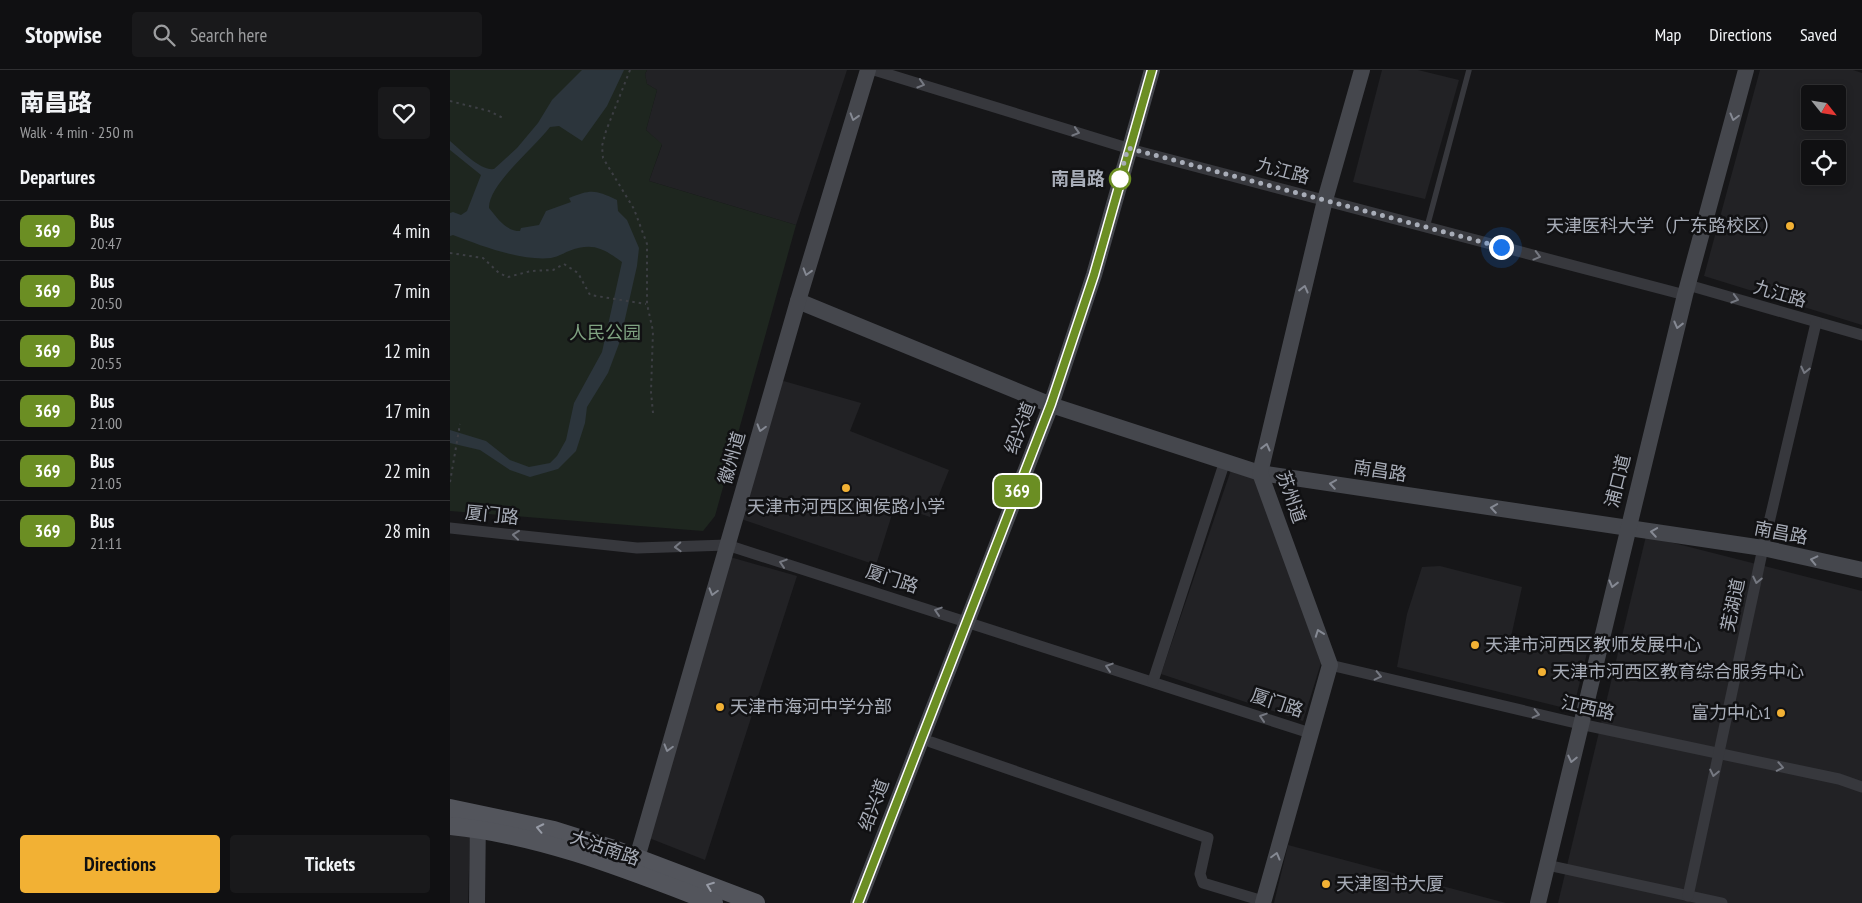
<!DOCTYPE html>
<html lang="en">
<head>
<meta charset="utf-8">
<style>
  body { margin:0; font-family:"PT Sans Narrow","Noto Sans SC",sans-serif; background:#19191b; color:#f1f3f6; height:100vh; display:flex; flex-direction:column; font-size:19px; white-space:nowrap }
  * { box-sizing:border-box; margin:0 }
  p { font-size:16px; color:#9c9d9f }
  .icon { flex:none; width:28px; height:28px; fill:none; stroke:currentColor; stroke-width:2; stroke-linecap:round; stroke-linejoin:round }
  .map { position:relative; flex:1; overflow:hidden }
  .details { display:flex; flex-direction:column; background:#101012; width:450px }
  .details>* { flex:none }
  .badge { padding:0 10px; border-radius:8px; font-size:18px; line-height:32px }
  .needle { width:32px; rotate:120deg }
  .controls { position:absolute; left:1351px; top:15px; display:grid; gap:10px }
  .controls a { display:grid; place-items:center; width:45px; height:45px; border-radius:5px; background:#101012; box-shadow:0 2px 8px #0003,0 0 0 1px #303032; font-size:25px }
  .you { position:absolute; width:25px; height:25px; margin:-12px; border:4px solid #fff; border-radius:50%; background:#1a73e8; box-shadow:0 0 0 8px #1a73e833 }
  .map>.badge { position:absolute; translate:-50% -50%; box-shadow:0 0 0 2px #fff }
  h2 { padding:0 20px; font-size:19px; line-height:45px }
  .round { display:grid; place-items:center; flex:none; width:52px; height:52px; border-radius:5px; background:#19191b }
  .head { display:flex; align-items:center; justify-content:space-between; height:85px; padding:0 20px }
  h1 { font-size:24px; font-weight:800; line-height:38px }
  .cta { display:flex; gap:10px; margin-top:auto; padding:10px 20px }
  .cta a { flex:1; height:58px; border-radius:5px; background:#f2b134; color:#111; font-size:20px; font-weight:800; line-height:58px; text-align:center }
  .cta a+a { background:#19191b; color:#f1f3f6 }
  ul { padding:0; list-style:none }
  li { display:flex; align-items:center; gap:15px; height:60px; padding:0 20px; border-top:1px solid #303032 }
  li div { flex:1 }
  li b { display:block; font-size:19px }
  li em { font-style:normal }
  li .badge { min-width:55px; font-weight:700; text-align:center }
  header { display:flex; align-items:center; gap:30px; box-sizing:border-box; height:70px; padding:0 25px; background:#101012; border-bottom:1px solid #303032 }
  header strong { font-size:24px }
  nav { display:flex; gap:28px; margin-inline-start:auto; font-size:18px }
  .search { width:350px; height:45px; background:#19191b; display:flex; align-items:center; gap:12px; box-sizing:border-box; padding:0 18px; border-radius:5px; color:#9c9d9f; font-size:19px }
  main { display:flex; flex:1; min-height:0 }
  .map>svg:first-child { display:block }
  .built { fill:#222225; fill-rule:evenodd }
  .green { fill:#1e261f }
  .water { fill:#2c353c }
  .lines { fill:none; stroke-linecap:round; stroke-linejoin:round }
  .path { stroke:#3d3f44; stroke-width:2; stroke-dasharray:2.5 4; stroke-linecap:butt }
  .lane { stroke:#37383d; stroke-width:5.5 }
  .street { stroke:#37383d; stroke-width:11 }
  .secondary { stroke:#45474d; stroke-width:16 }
  .primary { stroke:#53555c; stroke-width:18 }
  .oneway { stroke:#757881 }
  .oneway2 { stroke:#858993 }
  .oneway3 { stroke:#979ba6 }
  .line-casing { stroke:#fff; stroke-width:11 }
  .line { stroke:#6b8e23; stroke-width:8 }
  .walk { stroke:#a8adb8; stroke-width:5; stroke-dasharray:0 9 }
  .stop-dot { fill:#fff; stroke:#6b8e23; stroke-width:2.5 }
  .poi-dot { fill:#f2b134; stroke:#111113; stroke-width:2 }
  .labels { text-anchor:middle; stroke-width:5; stroke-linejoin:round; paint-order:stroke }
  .street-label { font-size:18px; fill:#a8adb8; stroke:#111113 }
  .stop-label { font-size:18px; font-weight:bold; fill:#a8adb8; stroke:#111113; text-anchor:end }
  .poi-label { font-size:18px; fill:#a8adb8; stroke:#111113; text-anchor:start }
  .park-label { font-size:18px; fill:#7fa381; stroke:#111113 }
</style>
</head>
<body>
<header>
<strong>Stopwise</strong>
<div class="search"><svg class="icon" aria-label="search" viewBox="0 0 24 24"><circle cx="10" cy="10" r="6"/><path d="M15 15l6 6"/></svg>Search here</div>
<nav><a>Map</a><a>Directions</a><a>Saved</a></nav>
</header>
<main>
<section class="details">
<div class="head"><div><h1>南昌路</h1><p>Walk · 4 min · 250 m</p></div><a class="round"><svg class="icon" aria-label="heart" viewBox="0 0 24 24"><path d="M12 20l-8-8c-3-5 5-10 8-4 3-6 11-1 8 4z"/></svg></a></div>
<h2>Departures</h2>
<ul>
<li><span class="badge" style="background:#6b8e23;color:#fff">369</span><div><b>Bus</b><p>20:47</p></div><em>4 min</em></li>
<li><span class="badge" style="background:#6b8e23;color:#fff">369</span><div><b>Bus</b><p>20:50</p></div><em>7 min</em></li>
<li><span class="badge" style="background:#6b8e23;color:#fff">369</span><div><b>Bus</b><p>20:55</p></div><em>12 min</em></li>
<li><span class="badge" style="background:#6b8e23;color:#fff">369</span><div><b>Bus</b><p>21:00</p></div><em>17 min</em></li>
<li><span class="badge" style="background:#6b8e23;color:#fff">369</span><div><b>Bus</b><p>21:05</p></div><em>22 min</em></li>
<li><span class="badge" style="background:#6b8e23;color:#fff">369</span><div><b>Bus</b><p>21:11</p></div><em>28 min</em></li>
</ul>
<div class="cta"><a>Directions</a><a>Tickets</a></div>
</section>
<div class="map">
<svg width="1412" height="833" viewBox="0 0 1412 833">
  <rect width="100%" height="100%" fill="#161618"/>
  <g class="built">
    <path d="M 197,0 L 397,0 L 346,155 L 199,111 L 212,75 L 196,60 L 207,20 L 197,14 L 195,4 Z"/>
    <path d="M 932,0 L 968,0 L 1009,10 L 975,129 L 903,112 Z"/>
    <path d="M 1310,0 L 1403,0 L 1412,3 L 1412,255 L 1254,206 ZM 1360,24 L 1388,24 L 1388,51 L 1360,51 ZM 1360,79 L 1388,79 L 1388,106 L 1360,106 Z"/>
    <path d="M 330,310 L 411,333 L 400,361 L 499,400 L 480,447 L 445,435 L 426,495 L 291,449 Z"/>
    <path d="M 781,400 L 805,407 L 871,593 L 853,651 L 711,604 Z"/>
    <path d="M 1196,466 L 1412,521 L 1412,833 L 1108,833 Z"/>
    <path d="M 280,487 L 347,506 L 255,790 L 199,768 Z"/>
    <path d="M 990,496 L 1072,517 L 1061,567 L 1137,583 L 1123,640 L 947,597 L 957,544 L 972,497 Z"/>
    <path d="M 0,731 L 21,734 L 18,833 L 0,833 Z"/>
    <path d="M 838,775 L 1056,833 L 824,833 Z"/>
  </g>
  <path class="green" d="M 0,0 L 197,0 L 195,4 L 197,14 L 207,20 L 196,60 L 212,74 L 199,111 L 346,155 L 265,446 L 253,461 L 0,441 Z"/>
  <path class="water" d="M 132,0 L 174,0 L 157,36 L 132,71 L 109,56 L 100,57 C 85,77 38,115 39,138 C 48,149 56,161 70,161 L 71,158 L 89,155 L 96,141 L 121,132 L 119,128 C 142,119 145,120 167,130 L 168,141 L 177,150 L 189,178 L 187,196 L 170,271 L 158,303 L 137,337 L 135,353 L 126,381 L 108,399 L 80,407 L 60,400 L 30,380 L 0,373 L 0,360 L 36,371 L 60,390 L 79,397 L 100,393 L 107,386 L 116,370 L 124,333 L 152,282 L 172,192 C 153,178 142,172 119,181 C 114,183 107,187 101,188 C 70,191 32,176 3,165 L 0,166 L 0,143 L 3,142 L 11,145 L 17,141 L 31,105 L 0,80 L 0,71 C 11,80 30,101 44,99 L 67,78 L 88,53 L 102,30 Z"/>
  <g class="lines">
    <g class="path">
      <path d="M 180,0 L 156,61 L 152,76 L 153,88 L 184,139 L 197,174 L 197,234 L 203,261 L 201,322 L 203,343"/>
      <path d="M 0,31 L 39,41 L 53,48"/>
      <path d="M 0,183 L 33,188 L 49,203 L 58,207 L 81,201 L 103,200 L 114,194 L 128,203 L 140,225 L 196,234"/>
      <path d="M 0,412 L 10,354"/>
    </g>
    <path class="lane" d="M 977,157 L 1019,0"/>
    <g class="street">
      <path d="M 424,0 L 687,81 L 1235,225"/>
      <path d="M 1238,215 L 1412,265"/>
      <path d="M 0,458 L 187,478 L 277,475 L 860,663"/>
      <path d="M 880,595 L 1130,654 L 1389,709 L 1412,717"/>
      <path d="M 703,611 L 775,391"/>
      <path d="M 481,672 L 758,768 L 750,804 L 753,813 L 813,831"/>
      <path d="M 1097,795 L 1272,833"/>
      <path d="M 1238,826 L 1313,478 L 1366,253"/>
    </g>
    <g class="secondary">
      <path d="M 348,231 L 601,335 L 810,403 L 1313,478 L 1412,500"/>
      <path d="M 187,788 L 348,231 L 418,0"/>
      <path d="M 27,833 L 28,746"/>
      <path d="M 408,833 L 601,335 L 644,205 L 702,0"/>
      <path d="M 813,833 L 880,595 L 810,403 L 875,130 L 912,0"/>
      <path d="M 1088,833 L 1235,225 L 1296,0"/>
    </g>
    <g class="primary">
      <path d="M 0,738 L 104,760 L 161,778 L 306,833"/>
      <path d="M 0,756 C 92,765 178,800 264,833"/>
    </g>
  </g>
  <defs><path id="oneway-chevron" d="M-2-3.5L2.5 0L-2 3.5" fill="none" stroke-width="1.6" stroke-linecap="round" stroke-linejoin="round" transform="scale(1.25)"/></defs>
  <g class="oneway">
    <use href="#oneway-chevron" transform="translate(471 14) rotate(17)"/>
    <use href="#oneway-chevron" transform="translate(626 62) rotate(17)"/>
    <use href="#oneway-chevron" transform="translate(1087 186) rotate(15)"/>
    <use href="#oneway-chevron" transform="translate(1285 229) rotate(16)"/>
    <use href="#oneway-chevron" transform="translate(1355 300) rotate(103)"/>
    <use href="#oneway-chevron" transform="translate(66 465) rotate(-174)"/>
    <use href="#oneway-chevron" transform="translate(228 477) rotate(178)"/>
    <use href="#oneway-chevron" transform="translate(333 493) rotate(-162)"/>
    <use href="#oneway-chevron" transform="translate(1307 510) rotate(102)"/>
    <use href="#oneway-chevron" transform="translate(488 541) rotate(-162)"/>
    <use href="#oneway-chevron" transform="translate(659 597) rotate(-162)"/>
    <use href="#oneway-chevron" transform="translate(928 606) rotate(13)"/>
    <use href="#oneway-chevron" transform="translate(1086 644) rotate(13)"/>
    <use href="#oneway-chevron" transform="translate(813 647) rotate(-162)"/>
    <use href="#oneway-chevron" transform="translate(1330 697) rotate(11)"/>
    <use href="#oneway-chevron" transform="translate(1264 703) rotate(102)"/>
  </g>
  <g class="oneway2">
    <use href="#oneway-chevron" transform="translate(404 47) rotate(107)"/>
    <use href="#oneway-chevron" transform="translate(1284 47) rotate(105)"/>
    <use href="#oneway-chevron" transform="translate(357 202) rotate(107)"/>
    <use href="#oneway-chevron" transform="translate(854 219) rotate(-76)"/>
    <use href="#oneway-chevron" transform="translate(1228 255) rotate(104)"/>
    <use href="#oneway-chevron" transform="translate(311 358) rotate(106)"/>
    <use href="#oneway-chevron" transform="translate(816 377) rotate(-76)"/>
    <use href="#oneway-chevron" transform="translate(883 414) rotate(-171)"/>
    <use href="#oneway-chevron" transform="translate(1044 438) rotate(-171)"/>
    <use href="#oneway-chevron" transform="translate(1204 462) rotate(-171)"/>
    <use href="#oneway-chevron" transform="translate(1364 490) rotate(-167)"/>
    <use href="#oneway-chevron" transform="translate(1163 514) rotate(104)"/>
    <use href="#oneway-chevron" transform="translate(263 522) rotate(106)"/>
    <use href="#oneway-chevron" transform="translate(869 563) rotate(-110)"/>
    <use href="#oneway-chevron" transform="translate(218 678) rotate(106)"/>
    <use href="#oneway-chevron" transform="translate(1122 689) rotate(103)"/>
    <use href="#oneway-chevron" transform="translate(826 786) rotate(-75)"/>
  </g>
  <g class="oneway3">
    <use href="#oneway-chevron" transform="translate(90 758) rotate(-168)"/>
    <use href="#oneway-chevron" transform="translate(260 816) rotate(-159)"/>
  </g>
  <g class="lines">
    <g class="line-casing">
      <path id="line" d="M 408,833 L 601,334 L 644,205 L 702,0"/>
    </g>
    <use href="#line" class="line"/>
    <path class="walk" d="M 670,109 L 668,114 L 678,78 L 1051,177"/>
  </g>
  <circle class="stop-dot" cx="670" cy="109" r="10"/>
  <g class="poi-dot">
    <circle cx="1340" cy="156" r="5"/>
    <circle cx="396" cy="418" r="5"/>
    <circle cx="1025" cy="575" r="5"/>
    <circle cx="1092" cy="602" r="5"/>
    <circle cx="270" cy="637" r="5"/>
    <circle cx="1331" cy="643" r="5"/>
    <circle cx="876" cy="814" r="5"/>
  </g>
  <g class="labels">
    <g class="street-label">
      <text transform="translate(833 101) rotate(15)" y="6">九江路</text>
      <text transform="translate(1330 224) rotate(16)" y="6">九江路</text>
      <text transform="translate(570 358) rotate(-69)" y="6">绍兴道</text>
      <text transform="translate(282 388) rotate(-74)" y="6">徽州道</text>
      <text transform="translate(930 401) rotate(9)" y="6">南昌路</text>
      <text transform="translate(1168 411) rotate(-76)" y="6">浦口道</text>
      <text transform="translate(841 427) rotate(71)" y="6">苏州道</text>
      <text transform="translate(42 445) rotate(6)" y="6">厦门路</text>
      <text transform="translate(1331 463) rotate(11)" y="6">南昌路</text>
      <text transform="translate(442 509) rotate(18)" y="6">厦门路</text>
      <text transform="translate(1283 535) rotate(-78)" y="6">芜湖道</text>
      <text transform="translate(827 633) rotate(18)" y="6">厦门路</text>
      <text transform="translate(1138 638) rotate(13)" y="6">江西路</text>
      <text transform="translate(424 735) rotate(-69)" y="6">绍兴道</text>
      <text transform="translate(155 778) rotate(19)" y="6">大沽南路</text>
    </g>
    <g class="stop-label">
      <text x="655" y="115">南昌路</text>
    </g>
    <g class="poi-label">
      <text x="1330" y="162" text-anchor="end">天津医科大学（广东路校区）</text>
      <text x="396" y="443" text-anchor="middle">天津市河西区闽侯路小学</text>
      <text x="1035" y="581">天津市河西区教师发展中心</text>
      <text x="1102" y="608">天津市河西区教育综合服务中心</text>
      <text x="280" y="643">天津市海河中学分部</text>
      <text x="1321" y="649" text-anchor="end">富力中心1</text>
      <text x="886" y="820">天津图书大厦</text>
    </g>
    <g class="park-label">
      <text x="155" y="269">人民公园</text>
    </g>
  </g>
</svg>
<div class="controls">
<a><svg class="needle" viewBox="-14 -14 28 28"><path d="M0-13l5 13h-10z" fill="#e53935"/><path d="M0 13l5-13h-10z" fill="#9c9d9f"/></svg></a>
<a><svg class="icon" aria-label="locate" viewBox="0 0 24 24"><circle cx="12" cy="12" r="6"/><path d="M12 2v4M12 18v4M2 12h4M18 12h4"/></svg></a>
</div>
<div class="you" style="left:1051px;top:177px"></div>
<b class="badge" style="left:567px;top:421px;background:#6b8e23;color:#fff">369</b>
</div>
</main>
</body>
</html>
